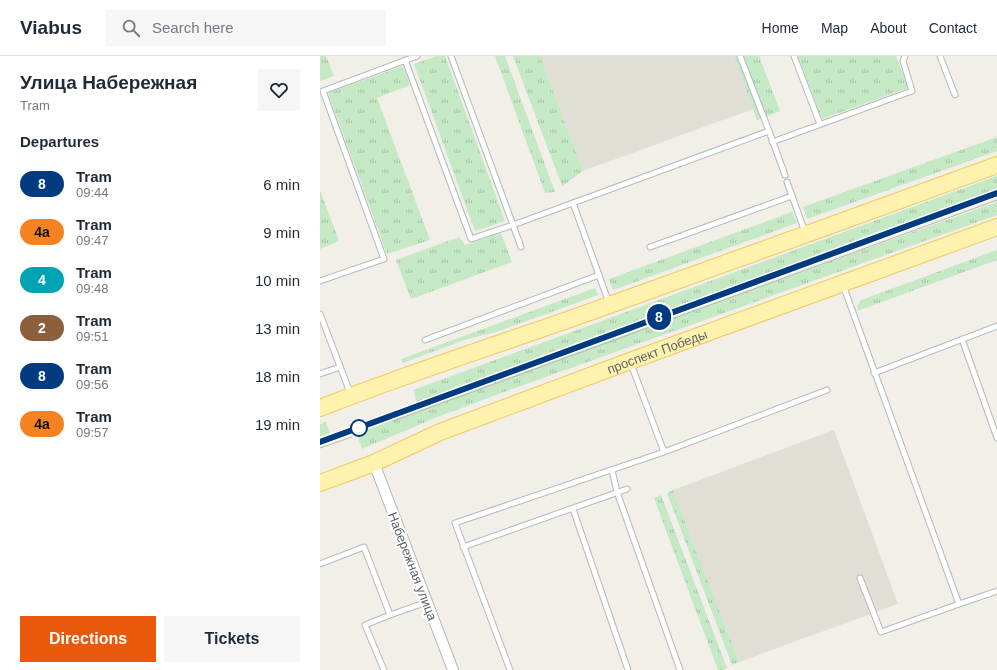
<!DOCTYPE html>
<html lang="en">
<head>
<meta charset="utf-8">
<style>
  body { margin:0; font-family:Arial,sans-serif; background:#f6f6f7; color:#1f2937; height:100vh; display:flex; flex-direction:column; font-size:15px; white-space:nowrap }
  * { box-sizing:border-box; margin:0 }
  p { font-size:13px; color:#747a83 }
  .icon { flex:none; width:22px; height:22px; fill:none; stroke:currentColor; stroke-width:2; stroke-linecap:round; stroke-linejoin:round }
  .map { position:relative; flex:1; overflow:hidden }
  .details { display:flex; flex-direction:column; background:#fff; width:320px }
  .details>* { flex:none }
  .badge { padding:0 8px; border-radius:13px; font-size:14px; line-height:26px }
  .map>.badge { position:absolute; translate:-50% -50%; box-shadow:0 0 0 2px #fff }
  h2 { padding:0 20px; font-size:15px; line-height:36px }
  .round { display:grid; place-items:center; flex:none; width:42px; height:42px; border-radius:0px; background:#f6f6f7 }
  .head { display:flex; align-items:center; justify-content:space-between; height:68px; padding:0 20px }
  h1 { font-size:19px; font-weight:700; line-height:30px }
  .primary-button { display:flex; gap:8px; margin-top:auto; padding:8px 20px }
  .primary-button a { flex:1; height:46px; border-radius:0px; background:#ea580c; color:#fff; font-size:16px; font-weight:700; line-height:46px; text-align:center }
  .primary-button a+a { background:#f6f6f7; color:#1f2937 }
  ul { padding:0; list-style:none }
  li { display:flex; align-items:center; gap:12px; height:48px; padding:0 20px }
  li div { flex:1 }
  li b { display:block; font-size:15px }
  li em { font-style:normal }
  li .badge { min-width:44px; font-weight:700; text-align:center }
  header { display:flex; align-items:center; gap:24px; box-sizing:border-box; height:56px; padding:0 20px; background:#fff; border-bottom:1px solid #e0e1e3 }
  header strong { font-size:19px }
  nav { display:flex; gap:22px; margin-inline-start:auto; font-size:14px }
  .search { width:280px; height:36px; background:#f6f6f7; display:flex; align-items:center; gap:10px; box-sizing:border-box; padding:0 14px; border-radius:0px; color:#747a83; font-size:15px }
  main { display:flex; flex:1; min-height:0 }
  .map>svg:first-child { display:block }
  .education { fill:#e1ded6 }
  .grass { fill:url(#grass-tufts) }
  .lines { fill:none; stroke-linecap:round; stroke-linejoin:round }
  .lane-casing { stroke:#b5b8bc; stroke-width:7 }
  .street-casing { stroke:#b5b8bc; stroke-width:12 }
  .primary-casing { stroke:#f2c960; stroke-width:18 }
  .lane { stroke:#fff; stroke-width:5 }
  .street { stroke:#fff; stroke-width:10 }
  .primary { stroke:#fff2af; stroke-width:16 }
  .tram { stroke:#b6b7b8; stroke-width:1 }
  .line-casing { stroke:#fff; stroke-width:9 }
  .line { stroke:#003b80; stroke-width:6 }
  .stop-dot { fill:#fff; stroke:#003b80; stroke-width:2 }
  .labels { text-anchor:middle; stroke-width:4; stroke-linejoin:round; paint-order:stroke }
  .street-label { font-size:13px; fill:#5f6368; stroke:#fff }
</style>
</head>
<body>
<header>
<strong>Viabus</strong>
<div class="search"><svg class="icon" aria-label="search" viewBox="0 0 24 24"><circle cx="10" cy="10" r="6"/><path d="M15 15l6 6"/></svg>Search here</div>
<nav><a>Home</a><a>Map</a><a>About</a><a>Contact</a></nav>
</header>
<main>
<section class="details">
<div class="head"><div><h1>Улица Набережная</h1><p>Tram</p></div><a class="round"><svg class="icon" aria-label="heart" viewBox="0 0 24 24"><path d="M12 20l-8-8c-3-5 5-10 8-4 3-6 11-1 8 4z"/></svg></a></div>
<h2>Departures</h2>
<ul>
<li><span class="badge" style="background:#003b80;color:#fff">8</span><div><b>Tram</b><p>09:44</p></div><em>6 min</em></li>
<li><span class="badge" style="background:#f58220;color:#111">4а</span><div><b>Tram</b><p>09:47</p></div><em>9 min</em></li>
<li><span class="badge" style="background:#00a3b4;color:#fff">4</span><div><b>Tram</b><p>09:48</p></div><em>10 min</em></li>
<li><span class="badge" style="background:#8b5e3c;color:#fff">2</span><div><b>Tram</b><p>09:51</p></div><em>13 min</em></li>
<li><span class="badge" style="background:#003b80;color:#fff">8</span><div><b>Tram</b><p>09:56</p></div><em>18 min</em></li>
<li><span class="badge" style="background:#f58220;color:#111">4а</span><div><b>Tram</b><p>09:57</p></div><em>19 min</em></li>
</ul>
<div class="primary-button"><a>Directions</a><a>Tickets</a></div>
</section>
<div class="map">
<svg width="677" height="614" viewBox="0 0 677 614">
  <defs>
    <pattern id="grass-tufts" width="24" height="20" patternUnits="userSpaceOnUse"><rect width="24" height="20" fill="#c5e8c5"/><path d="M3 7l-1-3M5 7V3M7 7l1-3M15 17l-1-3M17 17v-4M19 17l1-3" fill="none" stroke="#a3c0a4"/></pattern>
  </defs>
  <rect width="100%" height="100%" fill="#f1efe8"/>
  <g class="education">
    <path d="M 220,0 L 414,0 L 433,53 L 263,115 Z"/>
    <path d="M 514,374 L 578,548 L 419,606 L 353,434 Z"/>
  </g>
  <g class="grass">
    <path d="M 0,0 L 6,0 L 14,20 L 0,25 Z"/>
    <path d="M 117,0 L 125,0 L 185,165 L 155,175 L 94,8 Z"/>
    <path d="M 175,0 L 185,0 L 235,136 L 225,137 Z"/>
    <path d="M 193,0 L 220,0 L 263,115 L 242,130 Z"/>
    <path d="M 414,0 L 439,0 L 460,55 L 437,64 Z"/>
    <path d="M 478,0 L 576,0 L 588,32 L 502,63 Z"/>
    <path d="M 83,10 L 90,29 L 57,42 L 110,184 L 67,198 L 8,37 Z"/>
    <path d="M 677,81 L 677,95 L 487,163 L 483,151 Z"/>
    <path d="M 677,120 L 677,135 L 97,346 L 93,334 Z"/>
    <path d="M 0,134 L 19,185 L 0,193 Z"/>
    <path d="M 677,146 L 677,159 L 184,336 L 115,362 L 42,393 L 36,375 Z"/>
    <path d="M 472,156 L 477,167 L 293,234 L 289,223 Z"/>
    <path d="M 181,177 L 192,206 L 91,243 L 76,204 L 139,181 L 145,189 Z"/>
    <path d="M 677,194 L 677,204 L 537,255 L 538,249 L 541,244 Z"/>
    <path d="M 275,232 L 278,239 L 176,276 L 144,284 L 83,307 L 81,303 Z"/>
    <path d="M 6,366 L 10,377 L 0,381 L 0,368 Z"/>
    <path d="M 353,434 L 419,606 L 412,609 L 347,437 Z"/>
    <path d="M 341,439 L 407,612 L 403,614 L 398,614 L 334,442 Z"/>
  </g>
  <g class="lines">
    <g class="lane-casing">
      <g id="lane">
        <path d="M 131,0 L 201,191"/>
        <path d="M 420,0 L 449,75"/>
        <path d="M 474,0 L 500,68"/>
        <path d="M 620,0 L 635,39"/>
        <path d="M 85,4 L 151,183 L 193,169 L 449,75 L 465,119"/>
        <path d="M 452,86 L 592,35 L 583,5 L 585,0"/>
        <path d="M 467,126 L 485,176"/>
        <path d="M 253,147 L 289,247"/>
        <path d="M 330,191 L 472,140"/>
        <path d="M 0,225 L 64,203 L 3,35 L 97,0"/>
        <path d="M 523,229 L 639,548 L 677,535"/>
        <path d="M 0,258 L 31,339"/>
        <path d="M 642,283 L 677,382"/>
        <path d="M 105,284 L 279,219"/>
        <path d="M 311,308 L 344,396 L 507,334"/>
        <path d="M 554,317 L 677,270"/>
        <path d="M 0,318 L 20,311"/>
        <path d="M 292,414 L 297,436 L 360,614"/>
        <path d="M 253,453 L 308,614"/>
        <path d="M 143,491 L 307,433"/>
        <path d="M 0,508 L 44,491 L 70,559 L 107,546"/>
        <path d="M 540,522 L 561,576 L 639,548"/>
        <path d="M 64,614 L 45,569 L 70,559"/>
        <path d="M 190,614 L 135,467 L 344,396"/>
      </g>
    </g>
    <g class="street-casing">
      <path id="street" d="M 54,407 L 133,614"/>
    </g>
    <g class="primary-casing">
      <g id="primary">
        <path d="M 0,352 C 84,319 170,291 256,261 C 396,211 537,160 677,109"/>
        <path id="s1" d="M 0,427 L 54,407 L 120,376 L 310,305 L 677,171"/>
      </g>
    </g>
    <use href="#lane" class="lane"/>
    <use href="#street" class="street"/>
    <use href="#primary" class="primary"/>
    <g class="tram">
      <path d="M 73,365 L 677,144"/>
      <path d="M 0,386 L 677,137"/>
      <path d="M 0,392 L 32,381"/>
    </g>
  </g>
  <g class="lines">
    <g class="line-casing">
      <path id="line" d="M 0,386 L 677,137"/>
    </g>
    <use href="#line" class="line"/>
  </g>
  <circle class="stop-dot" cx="39" cy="372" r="8"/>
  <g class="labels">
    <g class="street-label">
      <text dy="5" stroke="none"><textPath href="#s1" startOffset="362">проспект Победы</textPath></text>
      <text transform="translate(93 510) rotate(69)" y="5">Набережная улица</text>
    </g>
  </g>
</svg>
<b class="badge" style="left:339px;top:261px;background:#003b80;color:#fff">8</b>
</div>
</main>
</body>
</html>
